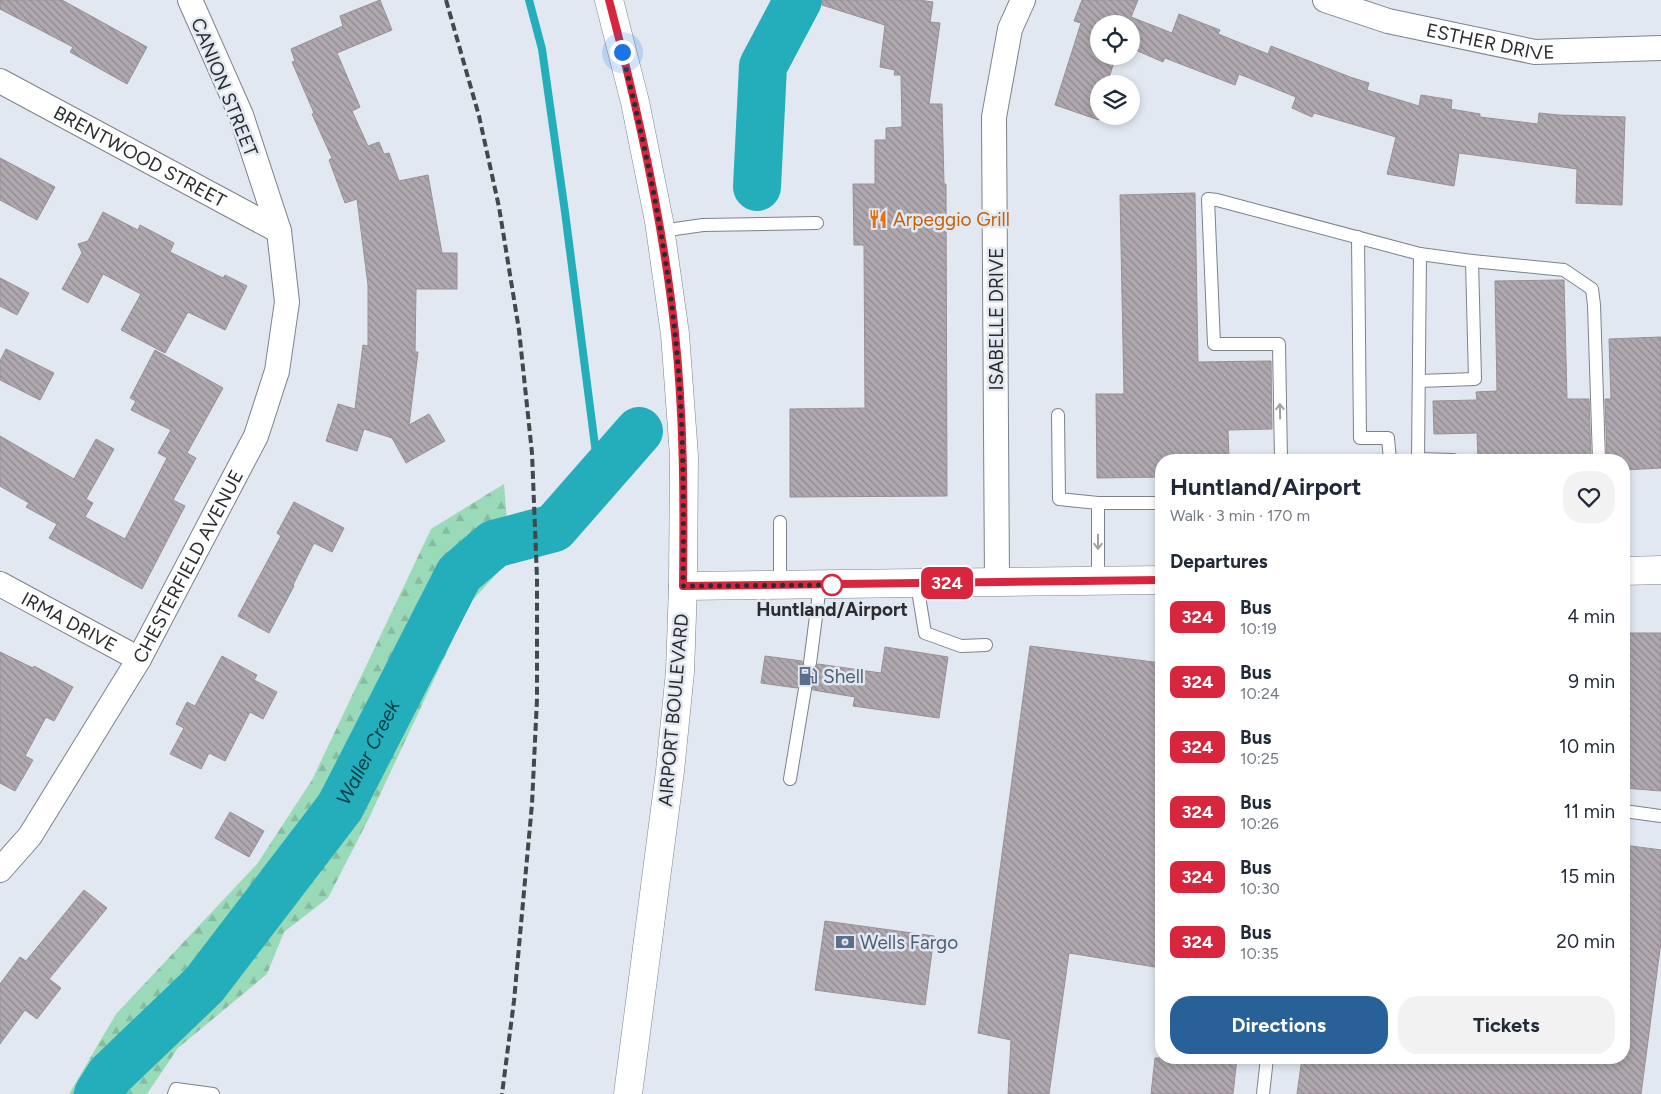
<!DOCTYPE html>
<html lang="en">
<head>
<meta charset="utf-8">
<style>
  body { margin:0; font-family:Figtree,sans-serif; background:#f2f2f3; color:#1f2937; height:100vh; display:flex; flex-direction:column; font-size:19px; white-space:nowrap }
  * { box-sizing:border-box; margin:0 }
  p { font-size:16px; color:#747a83 }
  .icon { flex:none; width:28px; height:28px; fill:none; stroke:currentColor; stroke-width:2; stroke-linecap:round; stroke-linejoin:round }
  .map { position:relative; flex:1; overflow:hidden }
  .panel { position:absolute; left:1155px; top:454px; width:475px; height:610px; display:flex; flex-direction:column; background:#fff; border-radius:20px; box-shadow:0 2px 8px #0003 }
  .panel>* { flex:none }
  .badge { padding:0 10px; border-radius:8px; font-size:18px; line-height:32px }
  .fabs { position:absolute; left:1090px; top:15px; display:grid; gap:10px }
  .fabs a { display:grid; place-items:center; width:50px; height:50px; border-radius:50%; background:#fff; box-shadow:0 2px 8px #0003; font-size:25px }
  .you { position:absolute; width:25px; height:25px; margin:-12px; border:4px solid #fff; border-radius:50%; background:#1a73e8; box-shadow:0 0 0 8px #1a73e833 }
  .map>.badge { position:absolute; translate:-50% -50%; box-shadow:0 0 0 2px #fff }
  h2 { padding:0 15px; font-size:19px; line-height:45px }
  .round { display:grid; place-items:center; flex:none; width:52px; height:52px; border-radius:20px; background:#f2f2f3 }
  .head { display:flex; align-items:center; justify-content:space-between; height:85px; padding:0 15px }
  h1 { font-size:24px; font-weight:700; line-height:38px }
  .primary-button { display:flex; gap:10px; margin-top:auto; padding:10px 15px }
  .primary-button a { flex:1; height:58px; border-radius:20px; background:#276198; color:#fff; font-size:20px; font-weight:700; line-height:58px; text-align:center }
  .primary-button a+a { background:#f2f2f3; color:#1f2937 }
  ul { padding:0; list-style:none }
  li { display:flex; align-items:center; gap:15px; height:65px; padding:0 15px }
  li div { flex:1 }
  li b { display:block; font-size:19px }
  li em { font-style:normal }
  li .badge { min-width:55px; font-weight:700; text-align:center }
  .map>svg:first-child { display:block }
  .forest { fill:url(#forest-firs) }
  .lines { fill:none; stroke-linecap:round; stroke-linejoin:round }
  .stream { stroke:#24aebb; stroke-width:8 }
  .river { stroke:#24aebb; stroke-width:48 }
  .building { fill:url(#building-back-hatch); stroke:#989097 }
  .lane-casing { stroke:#7c828a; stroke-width:14 }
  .street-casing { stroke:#7c828a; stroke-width:26 }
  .secondary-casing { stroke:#7c828a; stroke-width:29 }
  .primary-casing { stroke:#7c828a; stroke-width:29 }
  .lane { stroke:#fff; stroke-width:12 }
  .street { stroke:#fff; stroke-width:24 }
  .secondary { stroke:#fff; stroke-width:28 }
  .primary { stroke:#fff; stroke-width:28 }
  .rail { stroke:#44474b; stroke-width:4; stroke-dasharray:8 4; stroke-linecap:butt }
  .oneway { stroke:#9fa0a2 }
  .line-casing { stroke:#fff; stroke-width:11 }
  .line { stroke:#d7263d; stroke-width:8 }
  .walk { stroke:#2a2c30; stroke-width:5; stroke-dasharray:0 9 }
  .stop-dot { fill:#fff; stroke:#d7263d; stroke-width:2.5 }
  .labels { text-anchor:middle; stroke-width:5; stroke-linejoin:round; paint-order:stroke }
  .street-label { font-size:19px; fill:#2a2c30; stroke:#e1e8f1 }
  .food-label { font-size:19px; fill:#c56008; stroke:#e1e8f1; text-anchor:start }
  .stop-label { font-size:19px; font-weight:bold; fill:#2a2c30; stroke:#e1e8f1 }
  .service-label { font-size:19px; fill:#4e5e75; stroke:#e1e8f1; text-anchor:start }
  .water-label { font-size:20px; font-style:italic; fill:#034045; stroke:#e1e8f1 }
</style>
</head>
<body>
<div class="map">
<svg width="1661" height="1094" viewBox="0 0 1661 1094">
  <defs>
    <pattern id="forest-firs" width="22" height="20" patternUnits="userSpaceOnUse" patternTransform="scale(1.25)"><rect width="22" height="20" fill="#9adab9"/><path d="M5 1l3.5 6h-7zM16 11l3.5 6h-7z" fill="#85bb9f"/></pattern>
    <pattern id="building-back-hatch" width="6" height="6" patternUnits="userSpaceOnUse" patternTransform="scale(1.25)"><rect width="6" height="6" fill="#b0a8af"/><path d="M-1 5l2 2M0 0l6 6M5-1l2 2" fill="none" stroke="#8f898f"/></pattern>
  </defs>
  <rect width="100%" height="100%" fill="#e1e8f1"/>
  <path class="forest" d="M 504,484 L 510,559 L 470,603 L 368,820 L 328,898 L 284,932 L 267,974 L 178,1048 L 147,1094 L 69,1094 L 116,1014 L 257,864 L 312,780 L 431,529 Z"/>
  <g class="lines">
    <path class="stream" d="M 529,0 L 542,49 L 565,212 L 599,477"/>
    <g class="river">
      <path d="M 757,187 L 763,66 L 798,0"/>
      <path id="s1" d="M 98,1094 L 110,1075 L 204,985 L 340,807 L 459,574 L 494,544 L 554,528 L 639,431"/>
    </g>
  </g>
  <g class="building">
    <path d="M 0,0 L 62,0 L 147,47 L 127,84 L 70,52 L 73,47 L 0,9 Z"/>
    <path d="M 380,0 L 392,30 L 337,53 L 360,107 L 352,111 L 368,146 L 379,142 L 384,154 L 389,153 L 399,181 L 428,175 L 442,253 L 457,253 L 457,289 L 416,289 L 415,352 L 418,352 L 409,425 L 429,414 L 445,441 L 406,463 L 392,438 L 364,429 L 357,451 L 326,441 L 338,404 L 355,409 L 363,345 L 368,346 L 368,285 L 357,199 L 345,203 L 329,160 L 332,158 L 312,114 L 314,113 L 292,62 L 295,61 L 291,49 L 343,26 L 340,16 Z"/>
    <path d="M 823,0 L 918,0 L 933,2 L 930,22 L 940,23 L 929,104 L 942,104 L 944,184 L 946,184 L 947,496 L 790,497 L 790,409 L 865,408 L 864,245 L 854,245 L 853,184 L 875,184 L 875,140 L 886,140 L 886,128 L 902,127 L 901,75 L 894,75 L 895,70 L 880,67 L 885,25 L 822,5 Z"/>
    <path d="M 1082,0 L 1138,0 L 1131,17 L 1172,33 L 1179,14 L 1220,30 L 1218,34 L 1268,54 L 1271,46 L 1350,77 L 1369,83 L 1367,90 L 1419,106 L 1421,95 L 1452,100 L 1451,109 L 1480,114 L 1480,117 L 1538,124 L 1539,113 L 1558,115 L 1625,117 L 1622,205 L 1576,203 L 1577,169 L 1459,153 L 1454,186 L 1387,174 L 1396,137 L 1314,113 L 1312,117 L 1292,108 L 1296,97 L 1239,74 L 1235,85 L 1165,58 L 1163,62 L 1131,48 L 1131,24 L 1099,24 L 1099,56 L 1116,56 L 1107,84 L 1099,84 L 1099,120 L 1055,105 L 1081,23 L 1074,21 Z"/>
    <path d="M 0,158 L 55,187 L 37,220 L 0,200 Z"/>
    <path d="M 1195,193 L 1198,362 L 1271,361 L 1272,429 L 1228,430 L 1229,460 L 1161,460 L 1161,477 L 1097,478 L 1096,394 L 1124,394 L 1120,195 Z"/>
    <path d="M 103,212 L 138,230 L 140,225 L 174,243 L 170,252 L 223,278 L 225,275 L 247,286 L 225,330 L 188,312 L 165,353 L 121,330 L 141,294 L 103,274 L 88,303 L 62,289 L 82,253 L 78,244 L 88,241 Z"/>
    <path d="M 0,278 L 29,293 L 17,315 L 0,306 Z"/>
    <path d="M 1564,280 L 1567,399 L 1589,399 L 1591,460 L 1478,460 L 1477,433 L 1434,434 L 1433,401 L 1477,400 L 1476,392 L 1497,391 L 1495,281 Z"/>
    <path d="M 1661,337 L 1661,468 L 1624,470 L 1624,460 L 1607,460 L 1605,399 L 1611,399 L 1609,339 Z"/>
    <path d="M 6,349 L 54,373 L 40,400 L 0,380 L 0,361 Z"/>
    <path d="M 155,350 L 223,388 L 187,453 L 196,458 L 173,500 L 185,506 L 142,589 L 49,538 L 57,524 L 26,507 L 29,503 L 0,486 L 0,436 L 74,479 L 96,439 L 114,449 L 86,499 L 93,503 L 85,517 L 125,539 L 167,458 L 158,453 L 171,430 L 131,410 L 136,401 L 130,398 Z"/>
    <path d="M 294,502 L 344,528 L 332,552 L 314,543 L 293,585 L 294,586 L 269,633 L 238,616 L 281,536 L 277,533 Z"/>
    <path d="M 1624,633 L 1661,633 L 1661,791 L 1624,788 L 1624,748 L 1627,725 L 1624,721 Z"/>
    <path d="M 1030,646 L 1161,663 L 1161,968 L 1069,953 L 1049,1094 L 1008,1094 L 1011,1040 L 978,1033 Z"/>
    <path d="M 885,647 L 948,657 L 939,718 L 853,706 L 855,697 L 813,690 L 812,686 L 807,681 L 802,682 L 797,688 L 761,683 L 765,656 L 802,661 L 803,667 L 808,671 L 814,670 L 818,664 L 881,673 Z"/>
    <path d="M 0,652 L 33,668 L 34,666 L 73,687 L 54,721 L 46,717 L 25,756 L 33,760 L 15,791 L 0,783 Z"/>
    <path d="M 222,656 L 257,675 L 254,680 L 277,692 L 263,719 L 250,712 L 225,761 L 209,753 L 201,769 L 170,754 L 184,728 L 176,724 L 187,702 L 195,706 Z"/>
    <path d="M 230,812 L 264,831 L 249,857 L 215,838 Z"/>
    <path d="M 1624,845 L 1661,850 L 1661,942 L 1641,1094 L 1297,1094 L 1302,1058 L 1624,1058 Z"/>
    <path d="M 84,890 L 107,908 L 49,979 L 61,988 L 37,1019 L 25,1010 L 0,1044 L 0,984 L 20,957 L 26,961 Z"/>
    <path d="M 825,921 L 934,936 L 925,1005 L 815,990 Z"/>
    <path d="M 1155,1058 L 1237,1058 L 1233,1094 L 1151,1094 Z"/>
  </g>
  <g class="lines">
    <g class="lane-casing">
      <g id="lane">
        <path d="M 661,231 L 703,225 L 817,223"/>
        <path d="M 1358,237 L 1360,438 L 1388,438 L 1390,460"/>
        <path d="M 1472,261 L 1564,270 L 1592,289 L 1594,305 L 1599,460"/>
        <path d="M 1419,381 L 1475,379 L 1472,261 L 1420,254"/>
        <path d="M 1058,415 L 1059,499 L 1098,503 L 1161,503"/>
        <path d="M 1418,459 L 1453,460"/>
        <path d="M 1281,460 L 1279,344 L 1214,344 L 1208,199 L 1217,200 L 1420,254 L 1418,460"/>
        <path d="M 1098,503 L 1098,582"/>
        <path d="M 780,522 L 780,586"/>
        <path d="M 917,584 L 925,633 L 961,646 L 986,645"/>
        <path d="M 810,663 L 820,585"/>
        <path d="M 790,779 L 805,689"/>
        <path d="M 1624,811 L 1661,816"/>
        <path d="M 174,1094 L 176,1089 L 213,1094"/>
        <path d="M 1263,1094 L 1267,1058"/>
      </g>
    </g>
    <g class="street-casing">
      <g id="street">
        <path id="s2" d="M 1325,0 L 1388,21 L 1535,52 L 1661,48"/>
        <path id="s3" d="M 0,81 L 279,231"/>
        <path d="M 997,583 L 994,117 L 1010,29 L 1023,0"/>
        <path id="s4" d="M 0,584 L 139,659"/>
        <path id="s5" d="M 0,870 L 30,836 L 139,659 L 256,436 L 277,371 L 287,302 L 279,231 L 241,115 L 190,0"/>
      </g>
    </g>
    <g class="secondary-casing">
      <g id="secondary">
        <path d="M 1624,571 L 1661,570"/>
        <path d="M 683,586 L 1161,580"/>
      </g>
    </g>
    <g class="primary-casing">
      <path id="primary" d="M 609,0 L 635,102 L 659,221 L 675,334 L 684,456 L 683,586 L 680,672 L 670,771 L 628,1094"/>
    </g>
    <use href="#lane" class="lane"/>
    <use href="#street" class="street"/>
    <use href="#secondary" class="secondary"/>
    <use href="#primary" class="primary"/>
    <path class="rail" d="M 446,0 L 479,116 L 499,207 L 519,330 L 532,453 L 537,578 L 537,699 L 532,804 L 514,1001 L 502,1094"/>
  </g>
  <defs><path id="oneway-shaft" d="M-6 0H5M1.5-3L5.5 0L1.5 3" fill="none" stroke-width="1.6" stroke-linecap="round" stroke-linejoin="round" transform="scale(1.25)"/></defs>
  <g class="oneway">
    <use href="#oneway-shaft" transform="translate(1280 411) rotate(-91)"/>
    <use href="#oneway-shaft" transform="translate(1098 542) rotate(90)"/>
  </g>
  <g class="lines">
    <g class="line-casing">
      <path id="line" d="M 609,0 C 638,109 663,221 675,333 C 684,418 684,502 683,586 L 1161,580"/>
    </g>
    <use href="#line" class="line"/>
    <path class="walk" d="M 622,52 C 645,144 665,239 675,333 C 684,418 684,502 683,586 L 832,585"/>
  </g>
  <defs>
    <g id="restaurant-bare" transform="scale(1.5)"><path d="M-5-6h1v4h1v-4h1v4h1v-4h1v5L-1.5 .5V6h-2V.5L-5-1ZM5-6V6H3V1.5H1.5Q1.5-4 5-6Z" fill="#e8710a" stroke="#e1e8f1" stroke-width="2.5" paint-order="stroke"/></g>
    <g id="fuel-bare" transform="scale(1.5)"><path d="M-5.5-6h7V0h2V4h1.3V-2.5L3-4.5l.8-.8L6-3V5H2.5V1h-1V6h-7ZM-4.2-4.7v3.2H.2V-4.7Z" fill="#5c6f8a" stroke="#e1e8f1" stroke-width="2.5" paint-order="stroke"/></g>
    <g id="bank-bare" transform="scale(1.5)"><path d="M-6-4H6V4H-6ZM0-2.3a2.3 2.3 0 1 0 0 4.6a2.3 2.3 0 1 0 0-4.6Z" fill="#5c6f8a" stroke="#e1e8f1" stroke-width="2.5" paint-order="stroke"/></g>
  </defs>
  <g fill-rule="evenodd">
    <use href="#restaurant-bare" x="878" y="219"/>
    <use href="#fuel-bare" x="808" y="676"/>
    <use href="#bank-bare" x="845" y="942"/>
  </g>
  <circle class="stop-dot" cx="832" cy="585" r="10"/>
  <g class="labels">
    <g class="street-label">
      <text dy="7" stroke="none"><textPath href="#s2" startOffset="171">ESTHER DRIVE</textPath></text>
      <text transform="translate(225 87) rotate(68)" y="7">CANION STREET</text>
      <text dy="7" stroke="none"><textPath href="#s3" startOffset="159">BRENTWOOD STREET</textPath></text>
      <text transform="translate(996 319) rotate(-90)" y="7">ISABELLE DRIVE</text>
      <text dy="7" stroke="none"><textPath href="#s5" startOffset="358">CHESTERFIELD AVENUE</textPath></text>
      <text dy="7" stroke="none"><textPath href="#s4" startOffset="79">IRMA DRIVE</textPath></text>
      <text transform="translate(673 710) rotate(-85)" y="7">AIRPORT BOULEVARD</text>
    </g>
    <g class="food-label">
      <text x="893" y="226">Arpeggio Grill</text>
    </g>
    <g class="stop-label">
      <text x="832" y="616">Huntland/Airport</text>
    </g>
    <g class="service-label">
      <text x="823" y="683">Shell</text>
      <text x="860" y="949">Wells Fargo</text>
    </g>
    <g class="water-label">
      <text dy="7" stroke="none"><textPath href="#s1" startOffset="438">Waller Creek</textPath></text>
    </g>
  </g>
</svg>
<div class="fabs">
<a><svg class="icon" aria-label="locate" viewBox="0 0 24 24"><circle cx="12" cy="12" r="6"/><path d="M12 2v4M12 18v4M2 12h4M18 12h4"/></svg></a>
<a><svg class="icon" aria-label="layers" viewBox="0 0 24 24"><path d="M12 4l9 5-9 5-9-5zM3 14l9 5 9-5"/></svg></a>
</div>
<div class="you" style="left:622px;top:52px"></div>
<b class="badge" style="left:947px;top:583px;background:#d7263d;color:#fff">324</b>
<section class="panel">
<div class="head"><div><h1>Huntland/Airport</h1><p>Walk · 3 min · 170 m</p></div><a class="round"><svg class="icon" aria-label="heart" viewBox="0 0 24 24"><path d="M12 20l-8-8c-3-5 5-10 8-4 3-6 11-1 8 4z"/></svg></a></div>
<h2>Departures</h2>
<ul>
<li><span class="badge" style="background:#d7263d;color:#fff">324</span><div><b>Bus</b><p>10:19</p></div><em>4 min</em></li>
<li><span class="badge" style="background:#d7263d;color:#fff">324</span><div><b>Bus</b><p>10:24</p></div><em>9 min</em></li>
<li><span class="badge" style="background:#d7263d;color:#fff">324</span><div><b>Bus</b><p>10:25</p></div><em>10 min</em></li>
<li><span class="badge" style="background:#d7263d;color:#fff">324</span><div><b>Bus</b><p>10:26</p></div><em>11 min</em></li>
<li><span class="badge" style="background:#d7263d;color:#fff">324</span><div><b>Bus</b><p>10:30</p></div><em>15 min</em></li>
<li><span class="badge" style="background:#d7263d;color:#fff">324</span><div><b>Bus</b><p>10:35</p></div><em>20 min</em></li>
</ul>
<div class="primary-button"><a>Directions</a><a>Tickets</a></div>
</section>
</div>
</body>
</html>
